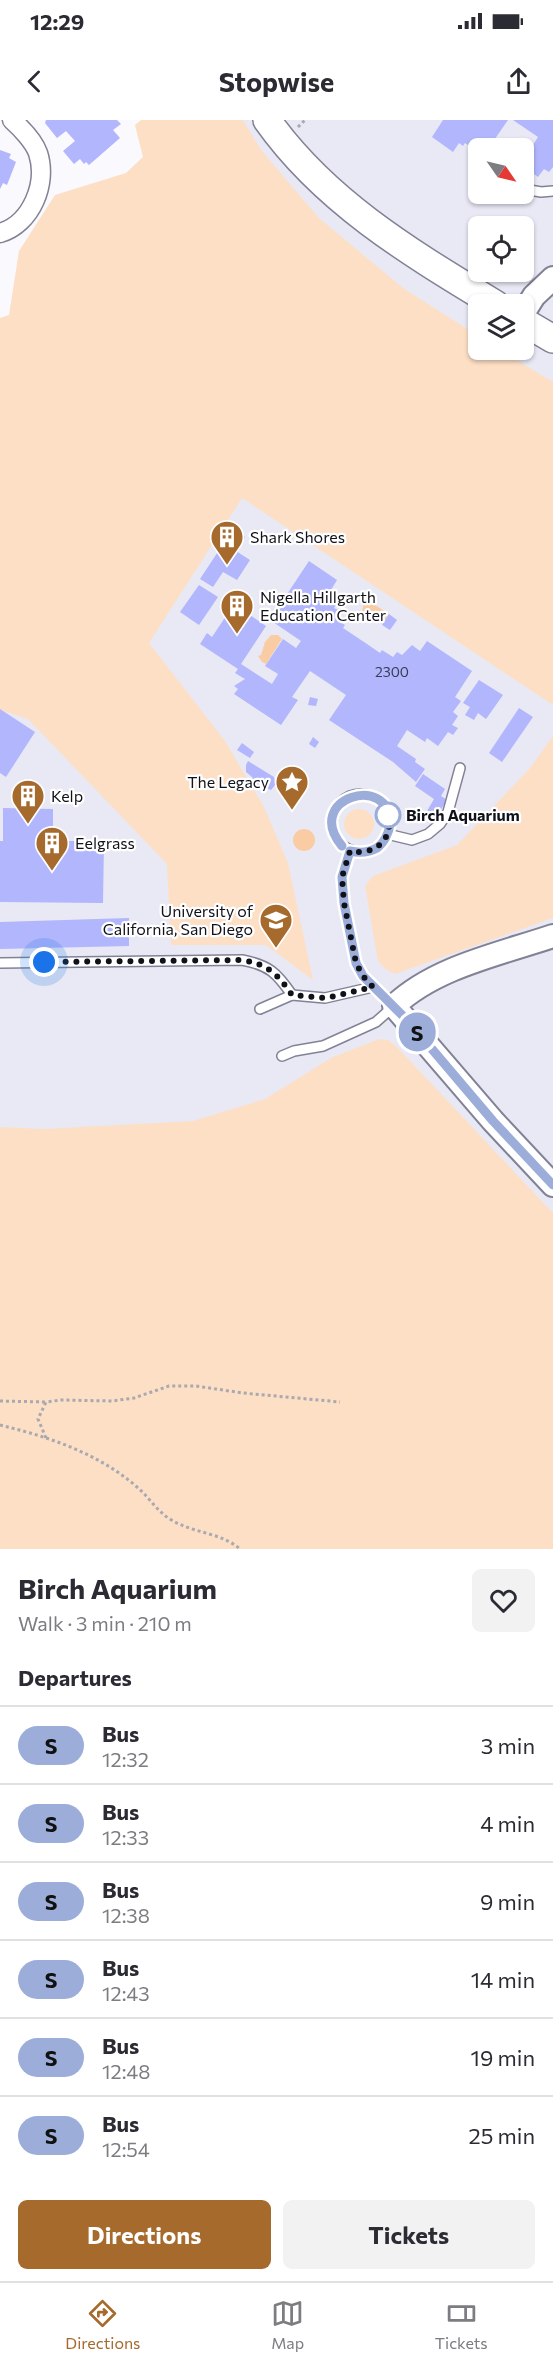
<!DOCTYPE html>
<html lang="en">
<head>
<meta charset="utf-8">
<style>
  body { margin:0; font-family:Commissioner,sans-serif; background:#f2f2f3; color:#2b2b33; height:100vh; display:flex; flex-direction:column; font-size:22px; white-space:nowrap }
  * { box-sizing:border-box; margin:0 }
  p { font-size:20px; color:#7c7c81 }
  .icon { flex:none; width:33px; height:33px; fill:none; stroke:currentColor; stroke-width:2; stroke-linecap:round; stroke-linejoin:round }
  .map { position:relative; height:1429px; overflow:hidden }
  .side { display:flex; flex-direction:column; background:#fff; flex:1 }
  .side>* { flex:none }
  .badge { padding:0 12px; border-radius:20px; font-size:21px; line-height:39px }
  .needle { width:39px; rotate:124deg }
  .controls { position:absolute; left:468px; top:18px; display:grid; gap:12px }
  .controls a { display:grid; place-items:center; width:66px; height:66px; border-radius:9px; background:#fff; box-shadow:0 2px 4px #0004; font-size:30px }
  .you { position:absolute; width:30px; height:30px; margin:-15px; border:4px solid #fff; border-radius:50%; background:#1a73e8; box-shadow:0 0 0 9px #1a73e833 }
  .map>.badge { position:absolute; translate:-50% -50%; box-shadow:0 0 0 3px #fff }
  h2 { padding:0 18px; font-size:22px; line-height:54px }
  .round { display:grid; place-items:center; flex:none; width:63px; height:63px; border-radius:9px; background:#f2f2f3 }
  .overview { display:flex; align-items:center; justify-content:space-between; height:102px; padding:0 18px }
  h1 { font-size:28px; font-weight:700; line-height:45px }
  .action { display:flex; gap:12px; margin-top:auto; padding:12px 18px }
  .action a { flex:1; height:69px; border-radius:9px; background:#a66a2d; color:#fff; font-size:24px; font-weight:700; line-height:69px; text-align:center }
  .action a+a { background:#f2f2f3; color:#2b2b33 }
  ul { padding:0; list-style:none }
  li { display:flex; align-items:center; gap:18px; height:78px; padding:0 18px; border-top:2px solid #e1e1e2 }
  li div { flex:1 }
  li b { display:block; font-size:22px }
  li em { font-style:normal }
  li .badge { min-width:66px; font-weight:700; text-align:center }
  .status { display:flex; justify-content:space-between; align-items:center; height:42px; padding:0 30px; background:#fff; direction:ltr }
  .status svg { height:16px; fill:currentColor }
  header { display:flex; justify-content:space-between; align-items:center; height:78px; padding:0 18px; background:#fff; font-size:27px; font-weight:700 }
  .tab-bar { display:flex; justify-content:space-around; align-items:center; height:84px; border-top:2px solid #e1e1e2; background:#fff; font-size:16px; color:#7c7c81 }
  .tab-bar a { display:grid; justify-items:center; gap:3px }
  .tab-bar .on { color:#a66a2d }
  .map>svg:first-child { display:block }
  .built { fill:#e8e9f4; fill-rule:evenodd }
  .green { fill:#fddfc6 }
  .water { fill:#facca4 }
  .building { fill:#b2b6fc }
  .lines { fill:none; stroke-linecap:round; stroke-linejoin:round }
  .service-casing { stroke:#818295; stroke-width:12 }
  .minor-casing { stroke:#818295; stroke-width:21 }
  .tertiary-casing { stroke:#818295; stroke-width:26 }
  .secondary-casing { stroke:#818295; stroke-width:30 }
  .path { stroke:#a9a9af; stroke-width:3; stroke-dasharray:3 3; stroke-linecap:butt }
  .service { stroke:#fff; stroke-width:9 }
  .minor { stroke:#fff; stroke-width:18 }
  .tertiary { stroke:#fff; stroke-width:22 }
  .secondary { stroke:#fff; stroke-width:27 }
  .line-casing { stroke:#fff; stroke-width:14 }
  .line { stroke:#9badd8; stroke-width:9 }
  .walk { stroke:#111219; stroke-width:6; stroke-dasharray:0 10.8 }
  .stop-dot { fill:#fff; stroke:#9badd8; stroke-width:3 }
  .labels { text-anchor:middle; stroke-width:4.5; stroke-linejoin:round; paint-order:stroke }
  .number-label { font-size:14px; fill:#393b52 }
  .poi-label { font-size:16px; fill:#111219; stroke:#fff; text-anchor:start }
  .stop-label { font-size:16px; font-weight:bold; fill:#111219; stroke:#fff; text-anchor:start }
</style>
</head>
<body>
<div class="status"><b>12:29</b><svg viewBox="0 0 49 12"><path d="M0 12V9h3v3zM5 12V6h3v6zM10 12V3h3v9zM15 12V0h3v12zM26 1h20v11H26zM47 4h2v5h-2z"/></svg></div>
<header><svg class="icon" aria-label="back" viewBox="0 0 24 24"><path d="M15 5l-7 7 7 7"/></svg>Stopwise<svg class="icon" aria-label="share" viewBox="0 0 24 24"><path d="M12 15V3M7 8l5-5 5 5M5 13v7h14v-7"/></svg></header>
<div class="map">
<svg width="553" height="1429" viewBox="0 0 553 1429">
  <rect width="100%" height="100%" fill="#f9f9fe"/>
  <path class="built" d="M 143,0 L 553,0 L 553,1429 L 0,1429 L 0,203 L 22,194 L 132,65 L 151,38 ZM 478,28 L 524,28 L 524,74 L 478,74 ZM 478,106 L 524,106 L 524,152 L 478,152 ZM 478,184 L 524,184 L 524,230 L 478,230 Z"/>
  <g class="green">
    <path d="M 141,0 L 243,0 L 261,30 L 319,98 L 403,168 L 478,216 L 478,230 L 500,230 L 553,262 L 553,585 L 242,378 L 149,523 L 225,621 L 264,687 L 288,743 L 313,860 L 266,825 L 171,825 L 167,744 L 28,599 L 0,590 L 0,198 L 9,195 L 19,131 L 55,75 L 126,53 L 143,37 L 135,5 Z"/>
    <path d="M 553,616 L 553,798 L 395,854 L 385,849 L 378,841 L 365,766 L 373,756 L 457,725 L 530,648 Z"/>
    <circle cx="359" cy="704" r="15"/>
    <path d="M 379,919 L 388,920 L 396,926 L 553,1093 L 553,1429 L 0,1429 L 0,1007 L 44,1009 L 193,1001 L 265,979 L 331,938 Z"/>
  </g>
  <g class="water">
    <path d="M 373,480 L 375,485 L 389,494 L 382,504 L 362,492 L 364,481 Z"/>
    <path d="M 271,515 L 278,515 L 282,519 L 266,544 L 262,542 L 258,536 L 261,535 L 265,522 Z"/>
    <circle cx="304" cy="720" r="11"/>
  </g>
  <g class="building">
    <path d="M 46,0 L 117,0 L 121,4 L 113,10 L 120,18 L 89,45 L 86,42 L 84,44 L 80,39 L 74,44 L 63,31 L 75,21 L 66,11 L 57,18 L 45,3 Z"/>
    <path d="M 443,0 L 508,0 L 490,26 L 484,22 L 478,32 L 465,23 L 463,26 L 459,23 L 453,32 L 432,17 Z"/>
    <path d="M 513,0 L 553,0 L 553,47 L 549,52 L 544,49 L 538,57 L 524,47 L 524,39 L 538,17 Z"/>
    <path d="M 0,30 L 11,34 L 9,38 L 16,42 L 7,65 L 3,63 L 0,69 Z"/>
    <path d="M 233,409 L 245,417 L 236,431 L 250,440 L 237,460 L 223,452 L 213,467 L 200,459 Z"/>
    <path d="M 309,441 L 337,460 L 331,470 L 336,473 L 332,479 L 337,483 L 334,488 L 340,491 L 335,498 L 345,505 L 343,508 L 367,524 L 380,533 L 382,530 L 393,537 L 397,532 L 402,535 L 412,525 L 420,531 L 427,521 L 472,551 L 455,577 L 461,581 L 453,592 L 458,596 L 452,605 L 458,608 L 453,615 L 448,612 L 438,626 L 427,618 L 425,622 L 407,610 L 397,626 L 416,639 L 415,642 L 425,649 L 416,662 L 393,642 L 329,600 L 346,575 L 310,551 L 292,577 L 298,580 L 281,605 L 234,574 L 238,569 L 234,566 L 245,559 L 235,553 L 238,549 L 200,524 L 207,513 L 212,517 L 234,484 L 266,506 L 241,544 L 272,564 L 278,554 L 265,546 L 283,519 L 296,528 L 301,521 L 270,500 Z"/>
    <path d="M 199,465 L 218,477 L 199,505 L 180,492 Z"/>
    <path d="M 389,494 L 397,500 L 390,510 L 382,505 Z"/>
    <path d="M 479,560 L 503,575 L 486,599 L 478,593 L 474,600 L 465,595 L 470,587 L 463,583 Z"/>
    <path d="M 310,577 L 318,579 L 316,586 L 308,585 Z"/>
    <path d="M 519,588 L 533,597 L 502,642 L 489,633 Z"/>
    <path d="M 0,589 L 35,612 L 6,657 L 0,653 Z"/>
    <path d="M 313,617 L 319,622 L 315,628 L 309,624 Z"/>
    <path d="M 242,623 L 254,632 L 250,638 L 237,630 Z"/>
    <path d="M 248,641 L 274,657 L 275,665 L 271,670 L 256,664 L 252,657 L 246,652 L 246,645 Z"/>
    <path d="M 423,654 L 445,669 L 441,676 L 447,680 L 436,697 L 427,691 L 434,679 L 415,666 Z"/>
    <path d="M 3,688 L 53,689 L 53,721 L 104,721 L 103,783 L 0,782 L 0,721 L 3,721 Z"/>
    <path d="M 129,798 L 129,826 L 0,829 L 0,802 Z"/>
  </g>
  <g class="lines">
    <g class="service-casing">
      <g id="service">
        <path d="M 524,69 L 541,72 L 553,71"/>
        <circle cx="361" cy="703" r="29"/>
        <path d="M 387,714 L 412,720 L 428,714 L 440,704 L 448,692 L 460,648"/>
        <path d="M 0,843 L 242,840 C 269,845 277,853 292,875"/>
        <path d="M 260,889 L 292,875 L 325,878 L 373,867"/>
        <path d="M 282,936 L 294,931 L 323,926 L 376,902 L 394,886 L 363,857 L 356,843 L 344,783 L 342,757 L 350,731"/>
      </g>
    </g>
    <g class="minor-casing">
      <path id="minor" d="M 0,113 C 31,104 48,64 38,33 C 34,22 21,8 12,0"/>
    </g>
    <g class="tertiary-casing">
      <g id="tertiary">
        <path d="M 524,192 L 534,176 L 553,158"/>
        <path d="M 553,816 C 500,834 435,847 394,886 L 493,1001 L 553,1065"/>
      </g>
    </g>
    <g class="secondary-casing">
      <g id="secondary">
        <path d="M 267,0 C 325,82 411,133 495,184"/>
        <path d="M 524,202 L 553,219"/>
      </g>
    </g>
    <g class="path">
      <path d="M 298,7 L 305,0"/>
      <path d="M 0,1281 L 46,1282"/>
      <path d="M 0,1305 C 49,1317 98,1333 137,1367 C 150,1378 157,1392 173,1401 C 194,1413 222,1413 240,1429"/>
      <path d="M 46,1318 L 38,1299 L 46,1282 L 61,1280 L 112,1281 L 134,1278 L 169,1266 L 196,1266 L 243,1273 L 340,1282"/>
    </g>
    <use href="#service" class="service"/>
    <use href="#minor" class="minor"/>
    <use href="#tertiary" class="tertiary"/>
    <use href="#secondary" class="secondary"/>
  </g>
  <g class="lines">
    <g class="line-casing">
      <path id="line" d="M 342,726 C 302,678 391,652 390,704 C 389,713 384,723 377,728 C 368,733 359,733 350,731 L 342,757 L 344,783 L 356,843 L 363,856 L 409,902 L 493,1001 L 553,1065"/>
    </g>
    <use href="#line" class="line"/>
    <path class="walk" d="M 44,842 L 242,840 C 267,844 278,854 292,875 L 326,878 L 373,867 L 363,856 L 356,843 L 344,783 L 342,757 L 350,731 C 374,736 394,720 388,695"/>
  </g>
  <defs>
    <g id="building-pin" transform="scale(1.725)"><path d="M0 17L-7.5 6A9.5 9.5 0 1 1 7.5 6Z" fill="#a66a2d" stroke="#fff"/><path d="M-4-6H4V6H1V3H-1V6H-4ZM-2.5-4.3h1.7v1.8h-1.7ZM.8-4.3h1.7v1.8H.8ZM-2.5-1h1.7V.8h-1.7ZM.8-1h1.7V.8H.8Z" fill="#fff"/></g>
    <g id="sight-pin" transform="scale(1.725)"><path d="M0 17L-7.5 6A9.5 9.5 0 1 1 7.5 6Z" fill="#a66a2d" stroke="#fff"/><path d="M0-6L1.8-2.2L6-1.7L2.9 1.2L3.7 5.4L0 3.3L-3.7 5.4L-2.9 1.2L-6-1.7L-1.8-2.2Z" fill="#fff"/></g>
    <g id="university-pin" transform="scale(1.725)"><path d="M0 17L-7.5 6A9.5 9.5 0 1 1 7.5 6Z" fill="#a66a2d" stroke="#fff"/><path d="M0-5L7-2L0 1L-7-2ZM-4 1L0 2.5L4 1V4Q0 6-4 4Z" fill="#fff"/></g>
  </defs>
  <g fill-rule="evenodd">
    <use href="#building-pin" x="227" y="417"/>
    <use href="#building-pin" x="237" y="486"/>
    <use href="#sight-pin" x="292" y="662"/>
    <use href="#building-pin" x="28" y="676"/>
    <use href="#building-pin" x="52" y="723"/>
    <use href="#university-pin" x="276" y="800"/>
  </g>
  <circle class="stop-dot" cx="388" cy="695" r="12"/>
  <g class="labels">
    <g class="number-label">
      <text x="392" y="557">2300</text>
    </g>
    <g class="poi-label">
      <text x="250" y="423">Shark Shores</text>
      <text x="260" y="483">Nigella Hillgarth<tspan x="260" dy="18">Education Center</tspan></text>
      <text x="269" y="668" text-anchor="end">The Legacy</text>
      <text x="51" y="682">Kelp</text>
      <text x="75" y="729">Eelgrass</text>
      <text x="253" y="797" text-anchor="end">University of<tspan x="253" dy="18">California, San Diego</tspan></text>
    </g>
    <g class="stop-label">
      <text x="406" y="701">Birch Aquarium</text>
    </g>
  </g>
</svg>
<div class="controls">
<a><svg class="needle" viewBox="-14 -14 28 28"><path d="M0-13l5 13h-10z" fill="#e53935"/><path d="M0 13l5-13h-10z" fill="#7c7c81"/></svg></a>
<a><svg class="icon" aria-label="locate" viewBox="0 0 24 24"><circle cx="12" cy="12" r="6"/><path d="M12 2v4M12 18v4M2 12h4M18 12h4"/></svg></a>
<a><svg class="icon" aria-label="layers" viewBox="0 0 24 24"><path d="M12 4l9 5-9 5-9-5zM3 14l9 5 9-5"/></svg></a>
</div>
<div class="you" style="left:44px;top:842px"></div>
<b class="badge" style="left:417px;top:912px;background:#9badd8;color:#111">S</b>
</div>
<section class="side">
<div class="overview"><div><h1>Birch Aquarium</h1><p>Walk · 3 min · 210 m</p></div><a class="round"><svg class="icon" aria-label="heart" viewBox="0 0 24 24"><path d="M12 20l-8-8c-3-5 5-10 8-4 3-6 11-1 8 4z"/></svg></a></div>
<h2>Departures</h2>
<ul>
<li><span class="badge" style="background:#9badd8;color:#111">S</span><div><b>Bus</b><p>12:32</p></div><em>3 min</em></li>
<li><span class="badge" style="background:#9badd8;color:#111">S</span><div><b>Bus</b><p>12:33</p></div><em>4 min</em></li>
<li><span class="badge" style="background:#9badd8;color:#111">S</span><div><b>Bus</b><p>12:38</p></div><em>9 min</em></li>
<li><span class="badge" style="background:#9badd8;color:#111">S</span><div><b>Bus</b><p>12:43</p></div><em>14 min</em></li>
<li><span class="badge" style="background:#9badd8;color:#111">S</span><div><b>Bus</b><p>12:48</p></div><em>19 min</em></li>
<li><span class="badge" style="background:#9badd8;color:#111">S</span><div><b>Bus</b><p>12:54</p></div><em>25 min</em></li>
</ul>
<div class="action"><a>Directions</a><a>Tickets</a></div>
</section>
<nav class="tab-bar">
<a class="on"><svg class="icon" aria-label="directions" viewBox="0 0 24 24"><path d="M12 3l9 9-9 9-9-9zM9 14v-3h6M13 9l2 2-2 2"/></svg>Directions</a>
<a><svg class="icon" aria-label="map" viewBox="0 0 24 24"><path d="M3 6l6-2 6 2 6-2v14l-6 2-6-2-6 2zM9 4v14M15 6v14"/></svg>Map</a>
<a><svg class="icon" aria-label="tickets" viewBox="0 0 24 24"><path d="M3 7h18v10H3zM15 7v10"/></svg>Tickets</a>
</nav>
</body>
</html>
